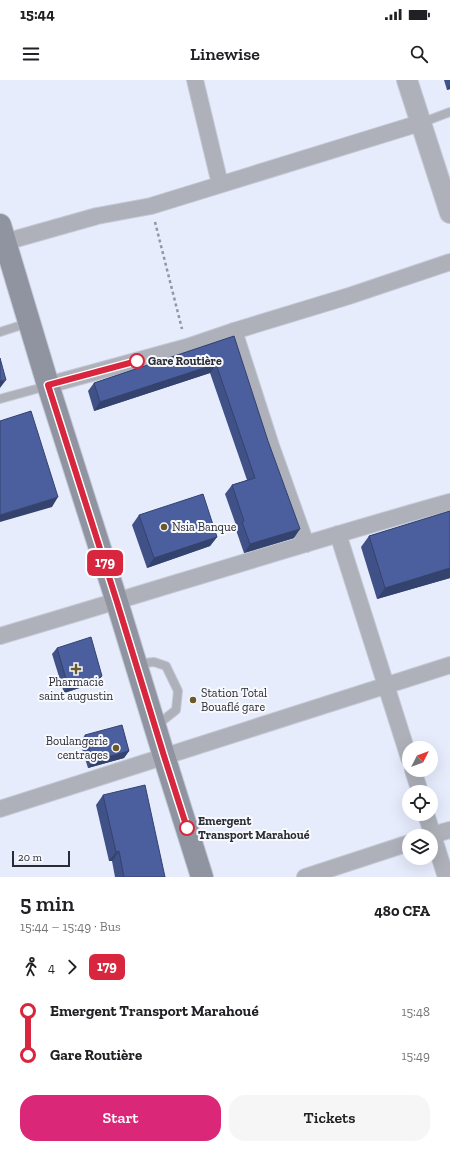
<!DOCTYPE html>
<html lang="en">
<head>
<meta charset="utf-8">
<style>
  body { margin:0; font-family:"Zilla Slab",serif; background:#f6f6f6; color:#202124; height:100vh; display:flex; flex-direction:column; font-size:15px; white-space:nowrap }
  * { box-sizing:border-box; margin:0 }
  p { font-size:13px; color:#757577 }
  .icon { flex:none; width:22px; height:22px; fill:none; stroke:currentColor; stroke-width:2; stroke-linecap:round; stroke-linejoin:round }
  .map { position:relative; height:797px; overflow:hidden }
  .panel { display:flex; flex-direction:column; background:#fff; flex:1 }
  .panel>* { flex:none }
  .badge { padding:0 8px; border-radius:6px; font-size:14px; line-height:26px }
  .needle { width:26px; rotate:48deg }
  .tools { position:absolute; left:402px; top:661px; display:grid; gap:8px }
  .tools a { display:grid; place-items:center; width:36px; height:36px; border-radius:50%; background:#fff; box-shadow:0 4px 16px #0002; font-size:20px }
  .scale { position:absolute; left:12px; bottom:10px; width:58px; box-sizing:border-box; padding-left:4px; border:2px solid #292c34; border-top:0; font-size:11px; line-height:14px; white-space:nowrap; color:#292c34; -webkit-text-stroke:3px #f8f9fd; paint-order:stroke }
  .map>.badge { position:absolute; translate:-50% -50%; box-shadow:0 0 0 2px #fff }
  .legs { display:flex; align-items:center; gap:6px; height:44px; padding:0 20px; font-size:13px }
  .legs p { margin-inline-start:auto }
  .headline { display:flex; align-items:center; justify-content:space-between; height:68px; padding:0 20px }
  h1 { font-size:22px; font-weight:600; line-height:30px }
  .button { display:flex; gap:8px; margin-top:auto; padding:8px 20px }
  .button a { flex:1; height:46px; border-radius:16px; background:#db2777; color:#fff; font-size:16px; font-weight:600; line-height:46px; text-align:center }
  .button a+a { background:#f6f6f6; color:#202124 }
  ul { padding:0 20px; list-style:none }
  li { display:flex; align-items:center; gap:14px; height:44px; font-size:15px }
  li i { display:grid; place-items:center; width:6px; height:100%; margin:0 5px; background:currentColor }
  li i::after { content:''; width:10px; height:10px; margin:-5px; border:3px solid; border-radius:50%; background:#fff }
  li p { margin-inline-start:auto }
  li:first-child i { background:linear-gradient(#0000 50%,currentColor 0) }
  li:last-child i { background:linear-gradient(currentColor 50%,#0000 0) }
  .status { display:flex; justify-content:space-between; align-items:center; height:28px; padding:0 20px; background:#fff; direction:ltr }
  .status svg { height:11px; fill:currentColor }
  header { display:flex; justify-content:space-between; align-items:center; height:52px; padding:0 20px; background:#fff; font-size:18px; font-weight:600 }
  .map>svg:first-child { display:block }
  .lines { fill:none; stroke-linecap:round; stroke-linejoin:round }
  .service-casing { stroke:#c4c9d8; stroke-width:10 }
  .minor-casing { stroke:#c4c9d8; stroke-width:18 }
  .tertiary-casing { stroke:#c4c9d8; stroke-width:22 }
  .secondary-casing { stroke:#c4c9d8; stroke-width:24 }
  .path { stroke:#9296a3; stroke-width:2.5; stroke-dasharray:3 3; stroke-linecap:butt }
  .service { stroke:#aeb1b9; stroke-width:8 }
  .minor { stroke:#aeb1b9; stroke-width:16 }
  .tertiary { stroke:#aeb1b9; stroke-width:20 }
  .secondary { stroke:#8f94a0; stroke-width:22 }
  .wall { fill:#405187 }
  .shaded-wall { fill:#34426e }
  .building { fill:#4b5e9d; stroke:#34426e }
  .line-1-casing { stroke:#fff; stroke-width:9 }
  .line-1 { stroke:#d7263d; stroke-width:6 }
  .stop-1-dot { fill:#fff; stroke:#d7263d; stroke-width:2 }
  .poi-dot { fill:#6b5927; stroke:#f8f9fd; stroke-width:1.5 }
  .labels { text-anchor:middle; stroke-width:4; stroke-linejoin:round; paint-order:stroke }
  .stop-label { font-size:12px; font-weight:bold; fill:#292c34; stroke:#f8f9fd; text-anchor:start }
  .poi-label { font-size:12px; fill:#292c34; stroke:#f8f9fd; text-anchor:start }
</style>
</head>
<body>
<div class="status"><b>15:44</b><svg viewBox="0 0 49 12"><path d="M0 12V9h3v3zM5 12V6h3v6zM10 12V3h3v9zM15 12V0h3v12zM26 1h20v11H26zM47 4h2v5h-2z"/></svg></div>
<header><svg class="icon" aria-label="menu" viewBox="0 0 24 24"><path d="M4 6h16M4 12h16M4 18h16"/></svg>Linewise<svg class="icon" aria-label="search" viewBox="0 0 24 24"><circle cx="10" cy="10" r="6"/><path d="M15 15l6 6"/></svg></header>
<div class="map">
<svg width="450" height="797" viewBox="0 0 450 797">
  <rect width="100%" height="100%" fill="#e6ecfc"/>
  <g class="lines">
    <g class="service-casing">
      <g id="service">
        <path d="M 421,43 L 450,32"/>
        <path d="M 0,252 L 28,243"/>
        <path d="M 0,319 L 47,306"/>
        <path d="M 136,584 L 154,582 L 166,586 L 178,611 L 176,630 L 157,645"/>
      </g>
    </g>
    <g class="minor-casing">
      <g id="minor">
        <path d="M 195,0 L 220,104"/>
        <path d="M 5,162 L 97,136 L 151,126 L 420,43"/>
        <path d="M 234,251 L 271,366 L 306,464"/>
        <path d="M 48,305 L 187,267 L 234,251 L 349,216 L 450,182"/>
        <path d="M 338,454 L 409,678"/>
        <path d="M 0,556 C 150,512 299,464 450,422"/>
        <path d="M 413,690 L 420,712"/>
        <path d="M 0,729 L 450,585"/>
        <path d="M 426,734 L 446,797"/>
        <path d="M 429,756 L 450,750"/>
        <path d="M 305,797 L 409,763"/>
      </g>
    </g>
    <g class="tertiary-casing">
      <path id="tertiary" d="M 407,0 L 450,133"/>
    </g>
    <g class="secondary-casing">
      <path id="secondary" d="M 0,145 L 48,305 L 117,522 L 164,676 L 202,797"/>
    </g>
    <path class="path" d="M 155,142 L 182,249"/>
    <use href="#service" class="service"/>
    <use href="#minor" class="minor"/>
    <use href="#tertiary" class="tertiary"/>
    <use href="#secondary" class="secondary"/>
  </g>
  <g class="wall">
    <path d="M 444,0 L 450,0 L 450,9 L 447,10 Z"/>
    <path d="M 234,256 L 294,458 L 244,473 L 236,450 L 237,448 L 225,414 L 232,405 L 247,400 L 210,293 L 94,331 L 88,311 L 94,303 Z"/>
    <path d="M 450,431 L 450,498 L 377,519 L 361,467 L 369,456 Z"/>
    <path d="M 139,435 L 217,457 L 210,466 L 147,488 L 132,445 Z"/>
    <path d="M 57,568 L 98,602 L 64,613 L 52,574 Z"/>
    <path d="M 85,655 L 129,671 L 124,678 L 88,688 L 80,662 Z"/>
    <path d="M 103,715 L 165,797 L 115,797 L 112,781 L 109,781 L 96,725 Z"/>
  </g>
  <g class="shaded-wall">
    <path d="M 450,5 L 450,9 L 447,10 Z"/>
    <path d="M 216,284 L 210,293 L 94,331 L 100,322 Z"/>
    <path d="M 6,300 L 0,308 L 0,301 Z"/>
    <path d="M 58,417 L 52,427 L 0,442 L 0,435 Z"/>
    <path d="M 300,449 L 294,458 L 244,473 L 250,464 Z"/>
    <path d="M 217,457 L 210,466 L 147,488 L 154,478 Z"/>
    <path d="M 450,488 L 450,498 L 377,519 L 385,508 Z"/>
    <path d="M 102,596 L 98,602 L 64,613 L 68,606 Z"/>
    <path d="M 129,671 L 124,678 L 88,688 L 93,681 Z"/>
    <path d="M 119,771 L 112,781 L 109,781 L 116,772 Z"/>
  </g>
  <g class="building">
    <path d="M 234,256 L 268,361 L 300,449 L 250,464 L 242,442 L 244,441 L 232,405 L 255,398 L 216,284 L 100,322 L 94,303 Z"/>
    <path d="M 0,278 L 6,300 L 0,301 Z"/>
    <path d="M 31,331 L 58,417 L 0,435 L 0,341 Z"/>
    <path d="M 203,414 L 217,457 L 154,478 L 139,435 Z"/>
    <path d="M 450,431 L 450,488 L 385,508 L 369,456 Z"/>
    <path d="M 91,557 L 102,596 L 68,606 L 57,568 Z"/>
    <path d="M 122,645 L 129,671 L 93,681 L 85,655 Z"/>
    <path d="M 145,705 L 165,797 L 124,797 L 119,771 L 116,772 L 103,715 Z"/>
  </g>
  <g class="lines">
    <g class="line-1-casing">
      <path id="line-1" d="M 137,281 L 48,305 L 117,522 L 164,676 L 187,748"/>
    </g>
    <use href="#line-1" class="line-1"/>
  </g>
  <g class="stop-1-dot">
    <circle cx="137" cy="281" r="7"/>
    <circle cx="187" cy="748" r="7"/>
  </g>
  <g class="poi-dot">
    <circle cx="164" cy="447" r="4"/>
    <path d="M74 583h4v4h4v4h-4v4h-4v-4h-4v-4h4z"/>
    <circle cx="193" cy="620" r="4"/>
    <circle cx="116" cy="668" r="4"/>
  </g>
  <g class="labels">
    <g class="stop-label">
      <text x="148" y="285">Gare Routière</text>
      <text x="198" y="745">Emergent<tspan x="198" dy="14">Transport Marahoué</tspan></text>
    </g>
    <g class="poi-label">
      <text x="172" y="451">Nsia Banque</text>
      <text x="76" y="606" text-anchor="middle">Pharmacie<tspan x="76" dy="14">saint augustin</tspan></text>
      <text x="201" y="617">Station Total<tspan x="201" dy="14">Bouaflé gare</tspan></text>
      <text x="108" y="665" text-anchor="end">Boulangerie<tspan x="108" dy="14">centrages</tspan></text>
    </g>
  </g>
</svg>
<div class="tools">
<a><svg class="needle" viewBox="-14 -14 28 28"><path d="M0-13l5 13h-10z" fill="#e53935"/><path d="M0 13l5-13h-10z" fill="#757577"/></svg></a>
<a><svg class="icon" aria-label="locate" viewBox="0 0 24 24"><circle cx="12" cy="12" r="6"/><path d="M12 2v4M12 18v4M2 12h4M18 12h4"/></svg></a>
<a><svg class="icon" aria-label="layers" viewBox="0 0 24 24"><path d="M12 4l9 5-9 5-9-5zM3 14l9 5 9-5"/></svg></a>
</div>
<div class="scale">20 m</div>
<b class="badge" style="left:105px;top:483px;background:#d7263d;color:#fff">179</b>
</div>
<section class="panel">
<div class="headline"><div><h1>5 min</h1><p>15:44 – 15:49 · Bus</p></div><b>480 CFA</b></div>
<div class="legs"><svg class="icon" aria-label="walk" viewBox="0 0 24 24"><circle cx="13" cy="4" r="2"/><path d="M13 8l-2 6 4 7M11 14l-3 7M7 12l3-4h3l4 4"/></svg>4<svg class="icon" aria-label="forward" viewBox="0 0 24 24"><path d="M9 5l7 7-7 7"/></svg><b class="badge" style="background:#d7263d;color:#fff">179</b></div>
<ul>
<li><i style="color:#d7263d"></i><b>Emergent Transport Marahoué</b><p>15:48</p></li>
<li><i style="color:#d7263d"></i><b>Gare Routière</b><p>15:49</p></li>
</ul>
<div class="button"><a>Start</a><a>Tickets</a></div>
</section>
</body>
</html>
